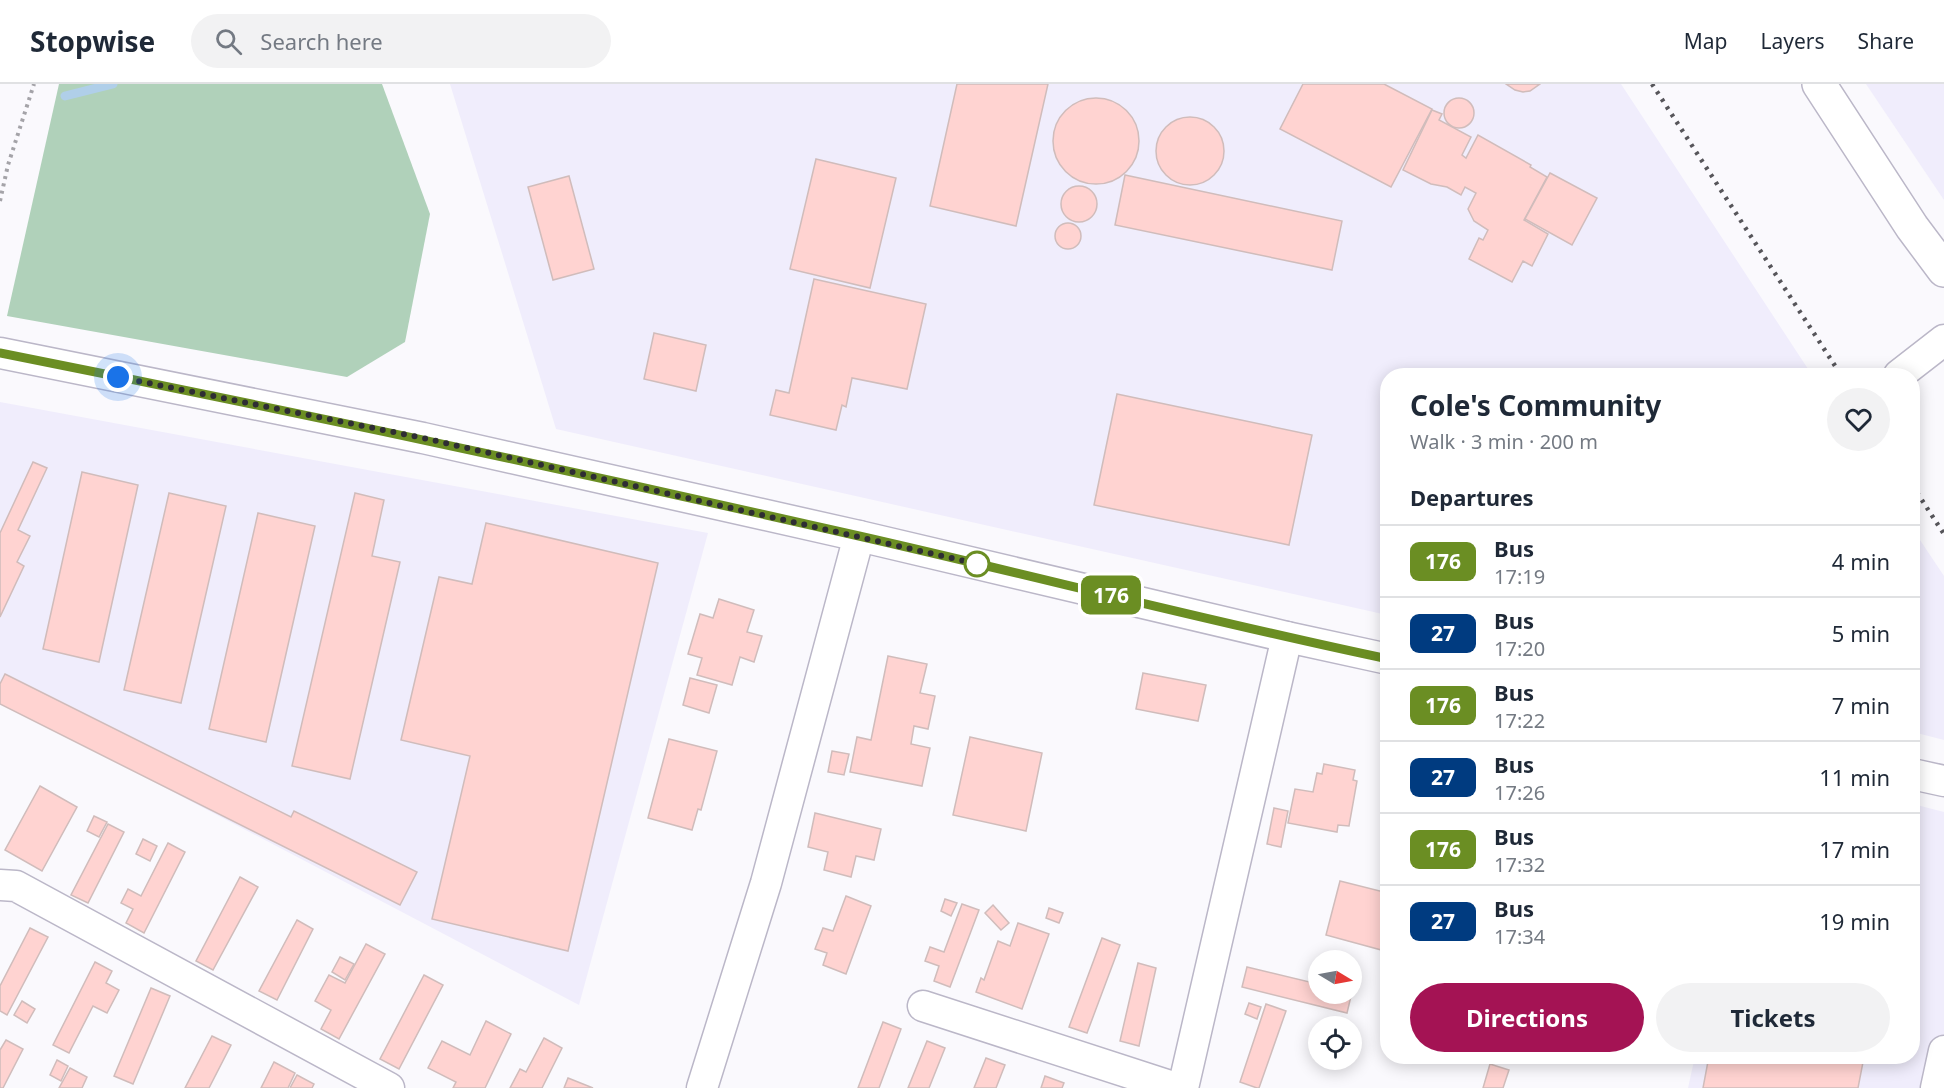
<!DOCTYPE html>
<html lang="en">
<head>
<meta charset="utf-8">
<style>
  body { margin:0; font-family:"Noto Sans",sans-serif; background:#f2f2f3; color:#1f2937; height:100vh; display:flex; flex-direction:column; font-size:22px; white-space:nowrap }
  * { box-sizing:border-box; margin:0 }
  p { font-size:20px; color:#747a83 }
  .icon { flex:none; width:33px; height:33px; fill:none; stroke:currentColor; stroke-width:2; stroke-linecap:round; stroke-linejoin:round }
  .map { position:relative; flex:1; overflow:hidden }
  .panel { position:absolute; left:1380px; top:284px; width:540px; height:696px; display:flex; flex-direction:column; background:#fff; border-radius:24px; box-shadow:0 3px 15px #0003 }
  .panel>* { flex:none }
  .badge { padding:0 12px; border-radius:9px; font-size:21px; line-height:39px }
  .needle { width:39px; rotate:100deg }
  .buttons { position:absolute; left:1308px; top:866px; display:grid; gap:12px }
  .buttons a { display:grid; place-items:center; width:54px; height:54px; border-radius:50%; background:#fff; box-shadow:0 3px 15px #0003; font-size:30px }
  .you { position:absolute; width:30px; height:30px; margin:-15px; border:4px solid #fff; border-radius:50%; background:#1a73e8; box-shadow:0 0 0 9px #1a73e833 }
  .map>.badge { position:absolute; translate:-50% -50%; box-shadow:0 0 0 3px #fff }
  h2 { padding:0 30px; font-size:22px; line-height:54px }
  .round { display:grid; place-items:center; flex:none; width:63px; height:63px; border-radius:32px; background:#f2f2f3 }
  .overview { display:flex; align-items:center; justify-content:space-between; height:102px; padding:0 30px }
  h1 { font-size:28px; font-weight:700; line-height:45px }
  .button { display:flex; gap:12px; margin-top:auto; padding:12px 30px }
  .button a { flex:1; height:69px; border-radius:36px; background:#a41354; color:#fff; font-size:24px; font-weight:700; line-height:69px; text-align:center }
  .button a+a { background:#f2f2f3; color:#1f2937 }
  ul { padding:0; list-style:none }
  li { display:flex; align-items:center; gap:18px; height:72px; padding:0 30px; border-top:2px solid #e0e1e3 }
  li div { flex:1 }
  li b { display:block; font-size:22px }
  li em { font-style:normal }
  li .badge { min-width:66px; font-weight:700; text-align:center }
  header { display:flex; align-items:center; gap:36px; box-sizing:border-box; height:84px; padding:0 30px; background:#fff; border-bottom:2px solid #e0e1e3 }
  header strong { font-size:28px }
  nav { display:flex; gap:33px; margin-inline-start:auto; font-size:21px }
  .search { width:420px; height:54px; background:#f2f2f3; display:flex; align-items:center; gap:15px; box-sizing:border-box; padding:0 21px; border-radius:33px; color:#747a83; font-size:22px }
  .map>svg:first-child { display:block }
  .built { fill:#f0edfc }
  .green { fill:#b0d1ba }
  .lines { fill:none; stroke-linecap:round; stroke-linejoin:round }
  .stream { stroke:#b0cfe9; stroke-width:9 }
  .building { fill:#ffd3d1; stroke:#d0bcbb; stroke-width:1.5 }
  .minor-casing { stroke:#bbb7c8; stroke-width:33 }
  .major-casing { stroke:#bbb7c8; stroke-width:36 }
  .path { stroke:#a4a3a8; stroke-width:4; stroke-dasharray:3 4.5; stroke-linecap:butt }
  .minor { stroke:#fff; stroke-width:30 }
  .major { stroke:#fff; stroke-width:33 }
  .rail { stroke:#56555a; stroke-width:4.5; stroke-dasharray:3 6; stroke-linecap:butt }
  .line-casing { stroke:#fff; stroke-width:14 }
  .line { stroke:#6b8e23; stroke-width:9 }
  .walk { stroke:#2e2d33; stroke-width:6; stroke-dasharray:0 10.8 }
  .stop-dot { fill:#fff; stroke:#6b8e23; stroke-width:3 }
</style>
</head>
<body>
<header>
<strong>Stopwise</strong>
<div class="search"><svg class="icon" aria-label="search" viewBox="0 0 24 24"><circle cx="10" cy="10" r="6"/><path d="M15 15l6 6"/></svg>Search here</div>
<nav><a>Map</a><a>Layers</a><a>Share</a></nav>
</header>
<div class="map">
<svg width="1944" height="1004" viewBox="0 0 1944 1004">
  <rect width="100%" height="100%" fill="#faf9fd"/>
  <g class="built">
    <path d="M 450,0 L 1621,0 L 1812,291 L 1388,291 L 1387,531 L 556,345 Z"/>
    <path d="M 1866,0 L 1944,0 L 1944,116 Z"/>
    <path d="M 0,318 L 708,449 L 579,921 L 0,617 Z"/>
    <path d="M 1912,444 L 1944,492 L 1944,656 L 1913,648 Z"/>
    <path d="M 1913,720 L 1944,728 L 1944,1004 L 1688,1004 L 1695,972 L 1912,972 Z"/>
  </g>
  <path class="green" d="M 59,0 L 382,0 L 430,130 L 405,258 L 347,293 L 7,232 Z"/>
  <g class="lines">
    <path class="stream" d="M 65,12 L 113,0"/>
  </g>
  <g class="building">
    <path d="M 957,0 L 1048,0 L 1016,142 L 930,122 Z"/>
    <path d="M 1303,0 L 1384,0 L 1432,25 L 1391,103 L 1280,45 Z"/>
    <path d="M 1506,0 L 1540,0 L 1530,7 L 1523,8 L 1515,6 Z"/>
    <circle cx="1459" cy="29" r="15"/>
    <circle cx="1096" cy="57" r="43"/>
    <path d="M 1432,26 L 1442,30 L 1439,36 L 1471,53 L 1462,71 L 1466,74 L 1478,51 L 1531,81 L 1530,83 L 1547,93 L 1524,136 L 1548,150 L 1532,182 L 1523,177 L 1512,198 L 1469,175 L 1479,154 L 1483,156 L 1488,146 L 1474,137 L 1468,125 L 1476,109 L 1465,103 L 1461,111 L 1447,103 L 1431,100 L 1403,86 Z"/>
    <circle cx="1190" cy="67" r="34"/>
    <path d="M 816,75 L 896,94 L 870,204 L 790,185 Z"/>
    <path d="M 1550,89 L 1597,114 L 1572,161 L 1525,135 Z"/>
    <path d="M 1125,91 L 1342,137 L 1332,186 L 1115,141 Z"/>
    <path d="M 569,92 L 594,185 L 553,196 L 528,103 Z"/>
    <circle cx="1079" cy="120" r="18"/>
    <circle cx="1068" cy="152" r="13"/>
    <path d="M 814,195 L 926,220 L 907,305 L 852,294 L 846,323 L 842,321 L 836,346 L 770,331 L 776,306 L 789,309 Z"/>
    <path d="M 654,249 L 706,261 L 696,307 L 644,295 Z"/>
    <path d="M 1117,310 L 1312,351 L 1289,461 L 1094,421 Z"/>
    <path d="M 33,378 L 47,384 L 18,446 L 30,452 L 17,478 L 24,482 L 0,533 L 0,449 Z"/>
    <path d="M 82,388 L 138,401 L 99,578 L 43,565 Z"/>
    <path d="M 169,409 L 226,422 L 181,619 L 124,606 Z"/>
    <path d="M 355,409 L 384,416 L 372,472 L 400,478 L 350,695 L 292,682 Z"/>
    <path d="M 258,429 L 315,442 L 266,658 L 209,645 Z"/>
    <path d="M 486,439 L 658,479 L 568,867 L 432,835 L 470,672 L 401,656 L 439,493 L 472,500 Z"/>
    <path d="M 719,515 L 754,526 L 747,548 L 762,552 L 754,578 L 740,573 L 732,601 L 697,591 L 702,574 L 688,570 L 700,530 L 713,534 Z"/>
    <path d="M 888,572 L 927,580 L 920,609 L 935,612 L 928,645 L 914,642 L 911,660 L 930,664 L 922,702 L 850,688 L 857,653 L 871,656 Z"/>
    <path d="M 1143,589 L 1206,601 L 1198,637 L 1136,625 Z"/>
    <path d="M 5,590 L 291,733 L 294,727 L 417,788 L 400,821 L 0,620 L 0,600 Z"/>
    <path d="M 690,594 L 717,601 L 709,629 L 683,621 Z"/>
    <path d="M 970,653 L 1042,669 L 1026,747 L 953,731 Z"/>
    <path d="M 669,655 L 717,667 L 701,726 L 698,725 L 692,746 L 648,734 Z"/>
    <path d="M 832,667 L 849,670 L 844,691 L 828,688 Z"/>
    <path d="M 1324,680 L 1355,686 L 1353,696 L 1357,697 L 1349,742 L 1338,741 L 1337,748 L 1288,739 L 1295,705 L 1313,708 L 1317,689 L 1322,690 Z"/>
    <path d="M 40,702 L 77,723 L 42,787 L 5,766 Z"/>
    <path d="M 1274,724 L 1288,727 L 1281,763 L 1267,760 Z"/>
    <path d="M 815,729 L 881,745 L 874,776 L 856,772 L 851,793 L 824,786 L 828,768 L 808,763 Z"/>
    <path d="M 94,732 L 107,738 L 99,753 L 87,747 Z"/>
    <path d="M 108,740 L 124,748 L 88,819 L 71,811 Z"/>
    <path d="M 143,755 L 157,762 L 150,777 L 136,770 Z"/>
    <path d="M 168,759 L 185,768 L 144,849 L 126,839 L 133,825 L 121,819 L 128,805 L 141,812 Z"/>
    <path d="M 240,793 L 258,803 L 213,886 L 196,877 Z"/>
    <path d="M 1340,797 L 1388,809 L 1388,858 L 1385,867 L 1326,851 Z"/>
    <path d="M 846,812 L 871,822 L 846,890 L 823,881 L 827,869 L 815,865 L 823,844 L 833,847 Z"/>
    <path d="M 945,815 L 957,819 L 951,832 L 941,827 Z"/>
    <path d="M 962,820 L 979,826 L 950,903 L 934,897 L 939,882 L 925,877 L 930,863 L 944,868 Z"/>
    <path d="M 993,821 L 1009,839 L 1001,846 L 985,829 Z"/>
    <path d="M 1049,824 L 1063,829 L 1059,839 L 1046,834 Z"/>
    <path d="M 297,836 L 313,845 L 277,916 L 259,907 Z"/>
    <path d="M 1018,839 L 1049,850 L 1022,925 L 976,908 L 981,894 L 984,896 L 998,857 L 1010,862 Z"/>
    <path d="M 30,844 L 48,853 L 7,931 L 0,927 L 0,902 Z"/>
    <path d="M 1102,854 L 1120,861 L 1087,949 L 1069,943 Z"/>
    <path d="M 366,860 L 385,870 L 339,955 L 321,945 L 331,926 L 315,917 L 329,891 L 345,899 Z"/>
    <path d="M 340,873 L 354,880 L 345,896 L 332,888 Z"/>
    <path d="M 95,878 L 112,887 L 106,899 L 119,906 L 107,929 L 93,922 L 69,969 L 53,961 Z"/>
    <path d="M 1138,879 L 1156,884 L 1139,962 L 1120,957 Z"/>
    <path d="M 1247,883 L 1318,900 L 1318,909 L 1352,908 L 1347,929 L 1242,903 Z"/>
    <path d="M 424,891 L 443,901 L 399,985 L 380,975 Z"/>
    <path d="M 151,904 L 170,912 L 133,1000 L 114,992 Z"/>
    <path d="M 22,917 L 35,925 L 27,939 L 14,931 Z"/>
    <path d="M 1249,919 L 1261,923 L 1257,935 L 1245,930 Z"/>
    <path d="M 1266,920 L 1286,927 L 1259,1004 L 1257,1004 L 1240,998 Z"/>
    <path d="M 486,937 L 511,950 L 485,1004 L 453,1004 L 456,998 L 428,984 L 442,957 L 470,971 Z"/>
    <path d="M 883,938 L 901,945 L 879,1004 L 858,1004 Z"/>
    <path d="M 212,952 L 231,961 L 209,1004 L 185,1004 Z"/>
    <path d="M 544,954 L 562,964 L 542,1004 L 510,1004 L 520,985 L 526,988 Z"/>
    <path d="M 6,956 L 23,965 L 3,1004 L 0,1004 L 0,966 Z"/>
    <path d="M 927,957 L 945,964 L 929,1004 L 908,1004 Z"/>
    <path d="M 1709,972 L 1861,972 L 1864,973 L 1858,1004 L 1703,1004 Z"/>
    <path d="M 986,974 L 1005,981 L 996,1004 L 974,1004 Z"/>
    <path d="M 57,976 L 68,982 L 61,997 L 50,991 Z"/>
    <path d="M 274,978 L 295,989 L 288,1004 L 261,1004 Z"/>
    <path d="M 1490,980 L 1509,986 L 1503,1004 L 1483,1004 Z"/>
    <path d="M 70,984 L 87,993 L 82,1004 L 59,1004 Z"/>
    <path d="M 297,991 L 314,1000 L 312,1004 L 290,1004 Z"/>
    <path d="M 1045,992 L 1064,999 L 1062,1004 L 1041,1004 Z"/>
    <path d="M 568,994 L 593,1004 L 564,1004 Z"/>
  </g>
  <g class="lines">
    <g class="minor-casing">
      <g id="minor">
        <path d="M 0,269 L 423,354 L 859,452 L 1287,553 L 1388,575"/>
        <path d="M 1899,291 L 1944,256"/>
        <path d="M 1912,690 L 1944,697"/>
        <path d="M 0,801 L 16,802 L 389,1004"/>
        <path d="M 923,922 L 1176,1004"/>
        <path d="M 702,1004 L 766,799 L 859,452"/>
        <path d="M 1183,1004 L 1287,553"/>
        <path d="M 1936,1004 L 1944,967"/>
      </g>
    </g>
    <g class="major-casing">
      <path id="major" d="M 1819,0 L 1912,143 L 1944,186"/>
    </g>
    <path class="path" d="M 0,117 L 8,81 L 34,0"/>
    <use href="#minor" class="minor"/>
    <use href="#major" class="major"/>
    <g class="rail">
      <path d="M 1652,0 L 1841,291"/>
      <path d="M 1912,401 L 1944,450"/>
    </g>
  </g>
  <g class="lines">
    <g class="line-casing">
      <path id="line" d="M 0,269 C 287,326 574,387 859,452 C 1035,492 1211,538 1388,575"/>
    </g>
    <use href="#line" class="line"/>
    <path class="walk" d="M 118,293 L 423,354 L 982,481 L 977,480"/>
  </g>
  <circle class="stop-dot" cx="977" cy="480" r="12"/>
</svg>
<div class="buttons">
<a><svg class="needle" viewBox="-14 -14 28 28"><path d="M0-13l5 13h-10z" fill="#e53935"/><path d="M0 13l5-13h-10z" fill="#747a83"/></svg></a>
<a><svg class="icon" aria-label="locate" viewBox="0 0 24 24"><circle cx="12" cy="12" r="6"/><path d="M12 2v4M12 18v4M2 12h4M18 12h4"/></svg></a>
</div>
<div class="you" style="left:118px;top:293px"></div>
<b class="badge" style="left:1111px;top:511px;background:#6b8e23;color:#fff">176</b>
<section class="panel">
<div class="overview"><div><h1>Cole's Community</h1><p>Walk · 3 min · 200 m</p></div><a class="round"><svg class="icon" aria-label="heart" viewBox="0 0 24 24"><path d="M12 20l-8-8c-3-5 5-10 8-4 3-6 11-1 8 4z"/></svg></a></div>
<h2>Departures</h2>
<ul>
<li><span class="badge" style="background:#6b8e23;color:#fff">176</span><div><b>Bus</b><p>17:19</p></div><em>4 min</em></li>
<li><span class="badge" style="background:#003b80;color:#fff">27</span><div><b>Bus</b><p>17:20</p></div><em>5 min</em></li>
<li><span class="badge" style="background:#6b8e23;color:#fff">176</span><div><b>Bus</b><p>17:22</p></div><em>7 min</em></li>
<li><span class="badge" style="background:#003b80;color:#fff">27</span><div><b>Bus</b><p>17:26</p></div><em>11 min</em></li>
<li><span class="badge" style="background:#6b8e23;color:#fff">176</span><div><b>Bus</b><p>17:32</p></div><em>17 min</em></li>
<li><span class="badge" style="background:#003b80;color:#fff">27</span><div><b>Bus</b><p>17:34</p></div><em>19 min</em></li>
</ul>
<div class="button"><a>Directions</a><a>Tickets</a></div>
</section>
</div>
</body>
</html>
